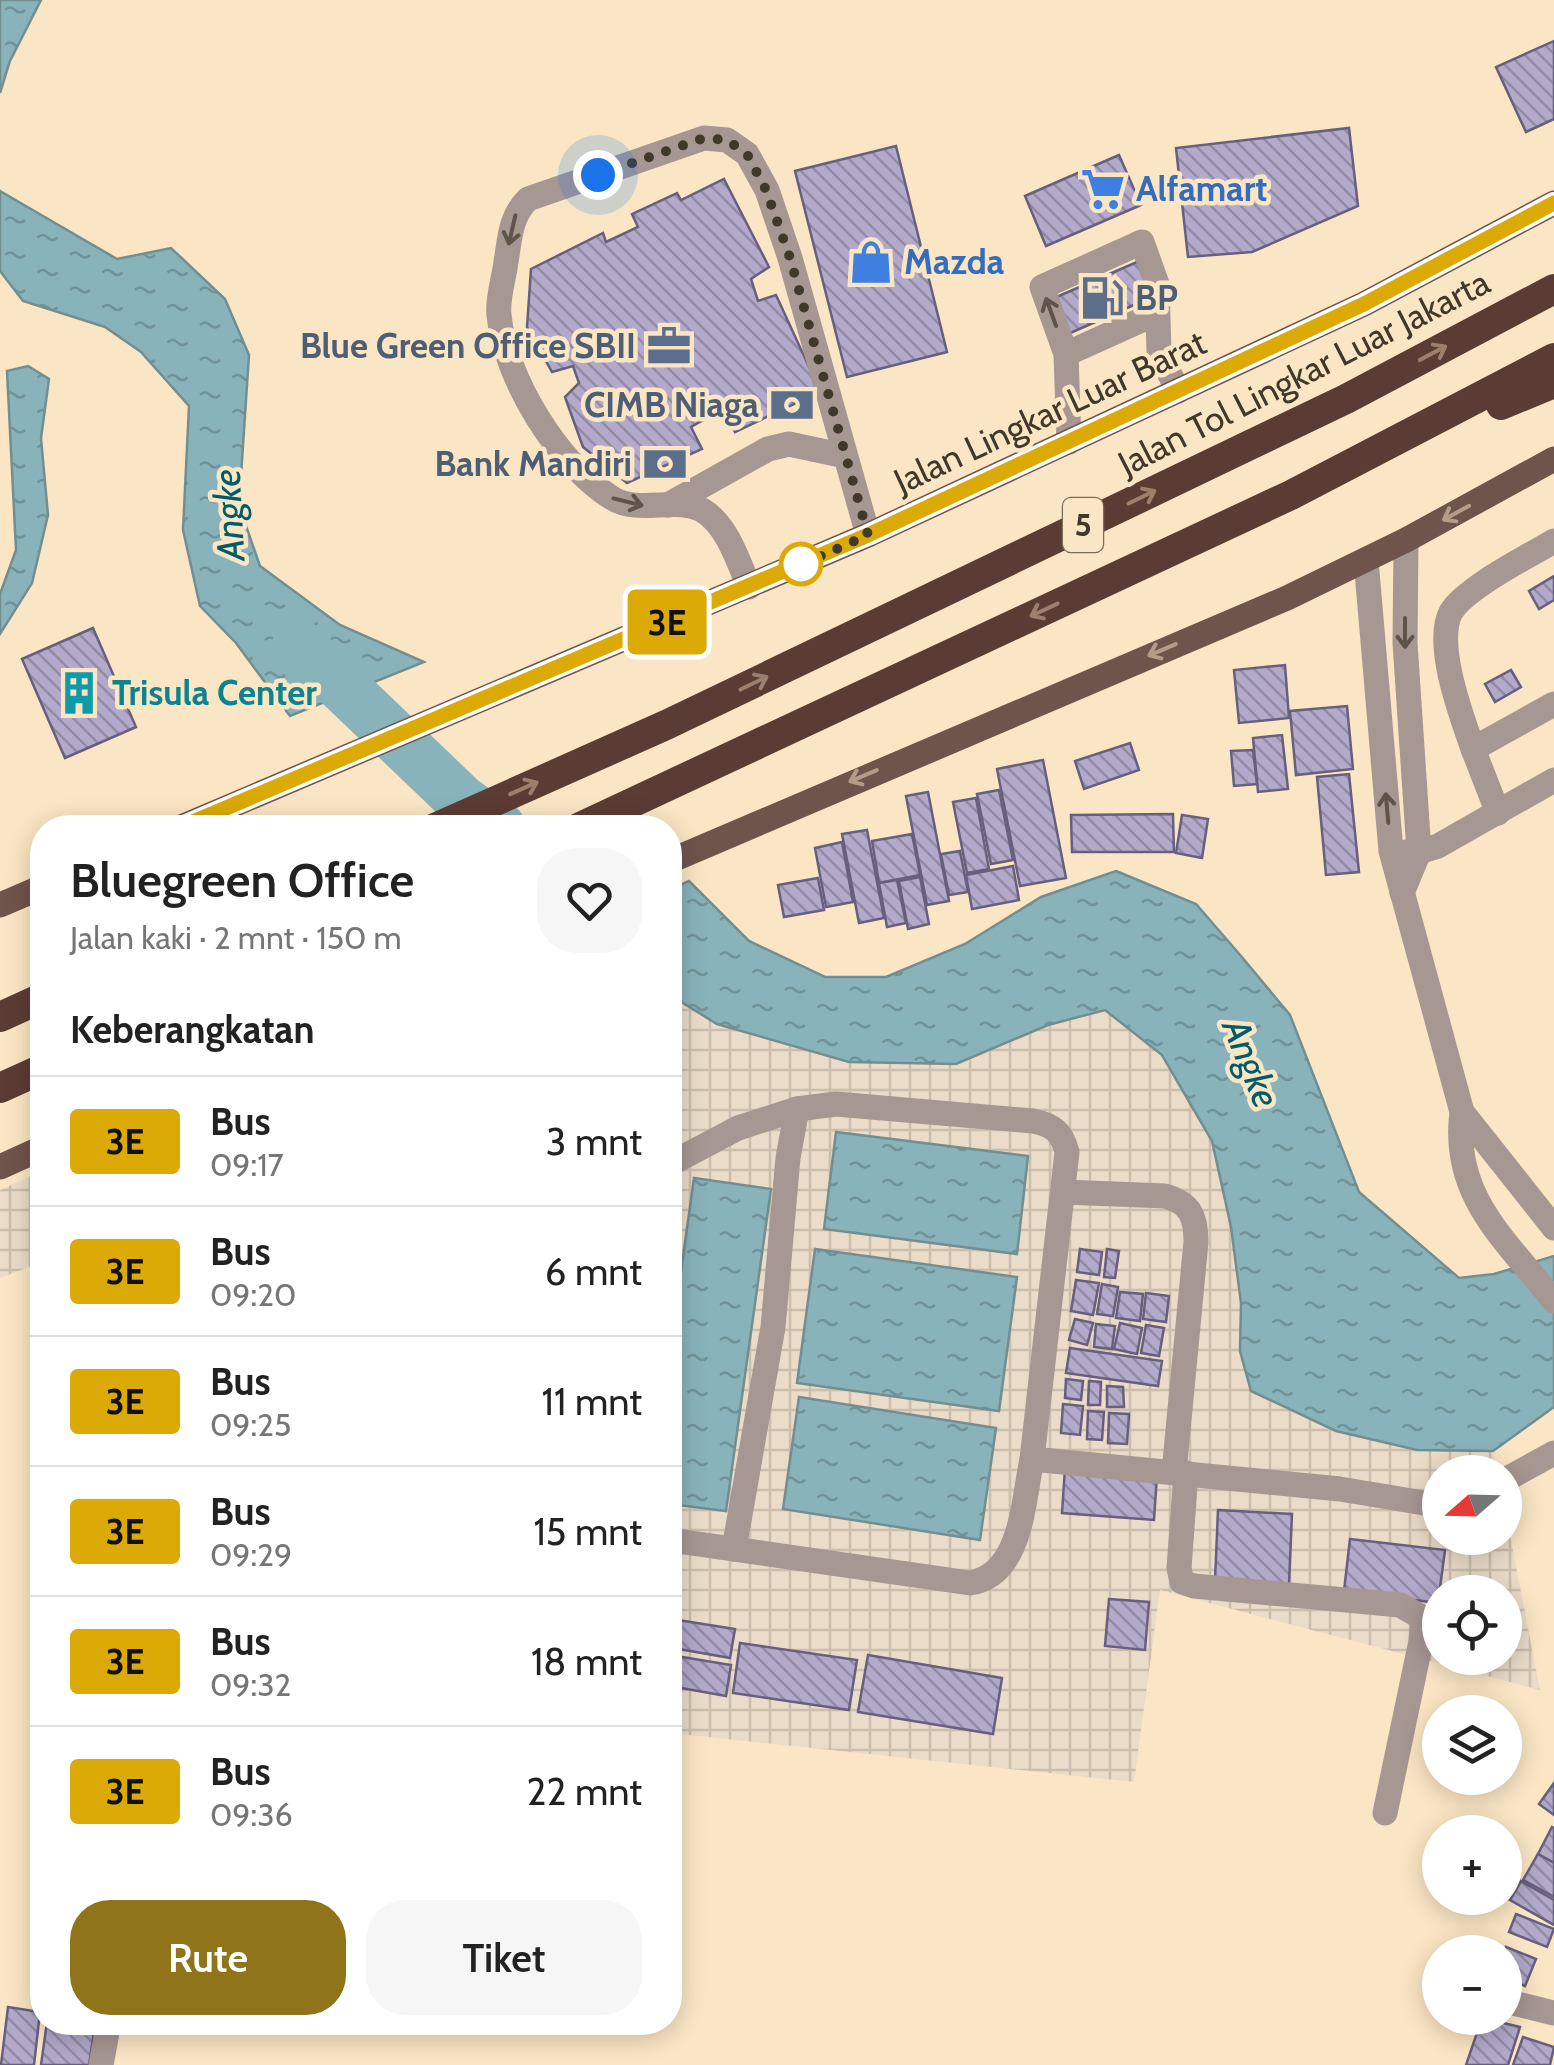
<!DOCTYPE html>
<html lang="id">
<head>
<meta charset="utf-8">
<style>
  body { margin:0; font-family:Cabin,sans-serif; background:#f6f6f6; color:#222; height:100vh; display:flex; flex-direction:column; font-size:38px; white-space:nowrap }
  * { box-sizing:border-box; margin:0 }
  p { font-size:32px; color:#767676 }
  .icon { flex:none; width:55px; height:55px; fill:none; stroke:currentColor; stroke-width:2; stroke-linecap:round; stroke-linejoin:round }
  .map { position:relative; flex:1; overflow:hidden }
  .drawer { position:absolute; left:30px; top:815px; width:652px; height:1220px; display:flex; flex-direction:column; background:#fff; border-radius:40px; box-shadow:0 5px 25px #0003 }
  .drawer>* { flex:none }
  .badge { padding:0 20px; border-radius:8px; font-size:35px; line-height:65px }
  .needle { width:65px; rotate:250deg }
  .buttons { position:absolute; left:1422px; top:1455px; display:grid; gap:20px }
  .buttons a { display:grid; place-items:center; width:100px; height:100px; border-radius:50%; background:#fff; box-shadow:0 5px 25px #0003; font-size:50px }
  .you { position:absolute; width:50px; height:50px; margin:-25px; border:8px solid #fff; border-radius:50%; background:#1a73e8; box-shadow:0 0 0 15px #1a73e833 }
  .map>.badge { position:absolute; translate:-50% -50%; box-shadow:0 0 0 5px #fff }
  h2 { padding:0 40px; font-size:38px; line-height:90px }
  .round { display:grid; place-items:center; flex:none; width:105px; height:105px; border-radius:40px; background:#f6f6f6 }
  .summary { display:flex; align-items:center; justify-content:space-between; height:170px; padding:0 40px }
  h1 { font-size:48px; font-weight:600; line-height:75px }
  .cta { display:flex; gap:20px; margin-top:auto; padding:20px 40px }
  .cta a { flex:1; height:115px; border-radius:40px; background:#90741a; color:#fff; font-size:40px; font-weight:600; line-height:115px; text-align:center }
  .cta a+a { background:#f6f6f6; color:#222 }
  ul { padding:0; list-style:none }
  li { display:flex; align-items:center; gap:30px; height:130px; padding:0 40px; border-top:2px solid #e0e0e0 }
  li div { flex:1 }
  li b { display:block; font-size:38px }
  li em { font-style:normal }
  li .badge { min-width:110px; font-weight:700; text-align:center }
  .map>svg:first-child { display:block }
  .industrial { fill:url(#industrial-grid); fill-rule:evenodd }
  .water { fill:url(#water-ripples); stroke:#738e90; stroke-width:2.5 }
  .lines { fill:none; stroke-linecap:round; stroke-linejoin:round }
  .river { stroke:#89b3bb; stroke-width:52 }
  .building { fill:url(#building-back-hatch); stroke:#675f7e; stroke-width:2.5 }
  .minor { stroke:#a79792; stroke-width:25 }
  .major { stroke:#6f544c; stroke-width:25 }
  .highway { stroke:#5b3c34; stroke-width:30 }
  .oneway { stroke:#5f5449 }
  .oneway2 { stroke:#9b806e }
  .oneway3 { stroke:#b49d88 }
  .line-casing { stroke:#fff; stroke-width:22 }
  .line { stroke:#dbaa07; stroke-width:15 }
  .walk { stroke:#40382a; stroke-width:10; stroke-dasharray:0 18 }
  .stop-dot { fill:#fff; stroke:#dbaa07; stroke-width:5 }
  .labels { text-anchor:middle; stroke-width:9; stroke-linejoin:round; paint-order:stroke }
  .shield { fill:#fae6c4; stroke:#786c58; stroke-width:2.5 }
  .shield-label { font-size:32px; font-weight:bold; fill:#40382a }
  .shop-label { font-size:35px; font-weight:bold; fill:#366cbe; stroke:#fae6c4; text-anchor:start }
  .service-label { font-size:35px; font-weight:bold; fill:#4e5e75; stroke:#fae6c4; text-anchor:end }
  .street-label { font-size:35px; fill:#40382a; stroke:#fae6c4 }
  .culture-label { font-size:35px; font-weight:bold; fill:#0d838f; stroke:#fae6c4; text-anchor:start }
  .water-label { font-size:38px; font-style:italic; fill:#005c69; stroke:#fae6c4 }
</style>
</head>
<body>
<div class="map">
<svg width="1554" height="2065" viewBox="0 0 1554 2065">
  <defs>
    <pattern id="industrial-grid" width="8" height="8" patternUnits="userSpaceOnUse" patternTransform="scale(2.5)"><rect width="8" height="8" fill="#ebdcc9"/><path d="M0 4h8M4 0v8" fill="none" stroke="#cbbead"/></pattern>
    <pattern id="water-ripples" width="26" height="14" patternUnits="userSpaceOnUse" patternTransform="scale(2.5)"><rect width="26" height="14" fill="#89b3bb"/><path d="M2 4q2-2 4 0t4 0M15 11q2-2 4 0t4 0" fill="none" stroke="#719398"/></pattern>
    <pattern id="building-back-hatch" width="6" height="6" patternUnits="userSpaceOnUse" patternTransform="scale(2.5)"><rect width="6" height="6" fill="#b2a9cb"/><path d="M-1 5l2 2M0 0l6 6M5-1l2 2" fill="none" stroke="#928ba5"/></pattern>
  </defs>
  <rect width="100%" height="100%" fill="#fae6c4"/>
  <g class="industrial">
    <path d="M 670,995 L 717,1024 L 849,1062 L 956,1064 L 1048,1025 L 1105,1010 L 1162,1056 L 1212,1141 L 1231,1227 L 1241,1303 L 1240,1351 L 1251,1391 L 1336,1431 L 1417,1450 L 1493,1451 L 1498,1472 L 1440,1472 L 1440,1538 L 1505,1538 L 1505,1510 L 1540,1690 L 1160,1590 L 1134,1782 L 670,1733 ZM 1440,1592 L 1505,1592 L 1505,1658 L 1440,1658 Z"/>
    <path d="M 42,1171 L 42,1262 L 0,1278 L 0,1190 Z"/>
  </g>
  <g class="water">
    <path d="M 0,0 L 41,0 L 10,61 L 0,93 Z"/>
    <path d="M 0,191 L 117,259 L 171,248 L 225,299 L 249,355 L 239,506 L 260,566 L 340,625 L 424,662 L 290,716 L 236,643 L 200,606 L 183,530 L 189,406 L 141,352 L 105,327 L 23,301 L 0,271 Z"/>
    <path d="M 28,366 L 49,379 L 41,438 L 48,515 L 32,583 L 0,634 L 0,594 L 16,550 L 7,371 Z"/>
    <path d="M 1116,871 L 1196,904 L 1241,956 L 1290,1015 L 1359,1192 L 1459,1278 L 1494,1274 L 1554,1256 L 1554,1407 L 1493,1451 L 1417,1450 L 1336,1431 L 1251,1391 L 1240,1351 L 1241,1303 L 1231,1227 L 1212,1141 L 1162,1055 L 1105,1010 L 1048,1025 L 956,1064 L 849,1062 L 717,1024 L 670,995 L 670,889 L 689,881 L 749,941 L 825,977 L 886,977 L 965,944 L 1041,897 Z"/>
    <path d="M 836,1132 L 1028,1156 L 1017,1254 L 824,1229 Z"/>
    <path d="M 694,1178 L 771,1189 L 726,1511 L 670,1504 L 670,1351 Z"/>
    <path d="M 815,1249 L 1017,1277 L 999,1411 L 797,1383 Z"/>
    <path d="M 799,1397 L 996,1428 L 980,1540 L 783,1509 Z"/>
  </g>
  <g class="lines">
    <path class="river" d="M 298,644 L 462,801 L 500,828"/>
  </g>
  <g class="building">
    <path d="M 1554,41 L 1554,119 L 1526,132 L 1496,67 Z"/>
    <path d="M 1349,128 L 1358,206 L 1252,252 L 1188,257 L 1176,148 Z"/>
    <path d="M 896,146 L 947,352 L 847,377 L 795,171 Z"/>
    <path d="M 1119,155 L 1141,205 L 1046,246 L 1025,196 Z"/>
    <path d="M 724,179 L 769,267 L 751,279 L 758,301 L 776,295 L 816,382 L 811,396 L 735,432 L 723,409 L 691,427 L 702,449 L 627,483 L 583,447 L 565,397 L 579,383 L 573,366 L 552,372 L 527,327 L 531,269 L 603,233 L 606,242 L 638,227 L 632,214 L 677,193 L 681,200 Z"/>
    <path d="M 1137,262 L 1152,297 L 1068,334 L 1052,299 Z"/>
    <path d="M 1554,576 L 1554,600 L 1539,609 L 1529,591 Z"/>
    <path d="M 93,628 L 136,727 L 65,758 L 22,659 Z"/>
    <path d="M 1285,665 L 1289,718 L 1239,723 L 1234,670 Z"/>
    <path d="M 1511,670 L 1521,687 L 1495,702 L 1485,684 Z"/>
    <path d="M 1347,706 L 1353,769 L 1296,775 L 1290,711 Z"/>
    <path d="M 1282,735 L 1288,789 L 1258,792 L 1253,738 Z"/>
    <path d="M 1130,743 L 1139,770 L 1084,789 L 1075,761 Z"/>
    <path d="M 1253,750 L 1257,784 L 1234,786 L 1231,751 Z"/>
    <path d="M 1043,760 L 1066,878 L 1020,886 L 997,769 Z"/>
    <path d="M 1349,774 L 1359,872 L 1326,875 L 1317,777 Z"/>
    <path d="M 999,790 L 1013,860 L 991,864 L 977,794 Z"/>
    <path d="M 928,792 L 949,901 L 927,905 L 906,796 Z"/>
    <path d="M 976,798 L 989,869 L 967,873 L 953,802 Z"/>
    <path d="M 1173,814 L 1174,852 L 1072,852 L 1071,815 Z"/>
    <path d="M 1182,815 L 1208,819 L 1202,858 L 1176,853 Z"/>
    <path d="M 867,830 L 884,918 L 859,923 L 842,834 Z"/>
    <path d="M 912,834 L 920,875 L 879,883 L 872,841 Z"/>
    <path d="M 842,842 L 853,902 L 826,907 L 815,848 Z"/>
    <path d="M 960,851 L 968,892 L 949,895 L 941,854 Z"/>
    <path d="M 1013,866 L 1019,900 L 972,909 L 966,875 Z"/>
    <path d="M 920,877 L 929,924 L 908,929 L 899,881 Z"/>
    <path d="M 818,878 L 824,910 L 784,917 L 778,885 Z"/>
    <path d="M 897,880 L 906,923 L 887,927 L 879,883 Z"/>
    <path d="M 1080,1249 L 1102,1252 L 1099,1275 L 1077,1272 Z"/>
    <path d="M 1107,1249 L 1119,1251 L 1115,1278 L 1104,1277 Z"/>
    <path d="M 1076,1280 L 1099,1283 L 1093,1315 L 1071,1311 Z"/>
    <path d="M 1102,1284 L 1118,1287 L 1113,1316 L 1097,1314 Z"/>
    <path d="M 1120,1292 L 1143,1294 L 1140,1321 L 1116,1318 Z"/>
    <path d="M 1146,1293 L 1169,1296 L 1166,1322 L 1143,1319 Z"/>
    <path d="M 1075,1319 L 1093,1323 L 1087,1345 L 1069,1340 Z"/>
    <path d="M 1120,1323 L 1142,1328 L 1137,1354 L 1114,1349 Z"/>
    <path d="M 1096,1324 L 1115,1326 L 1112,1349 L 1094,1347 Z"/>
    <path d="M 1146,1325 L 1164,1328 L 1159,1356 L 1141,1353 Z"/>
    <path d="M 1070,1348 L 1162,1361 L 1158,1386 L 1066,1373 Z"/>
    <path d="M 1066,1379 L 1083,1381 L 1081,1400 L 1065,1398 Z"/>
    <path d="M 1089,1381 L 1101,1382 L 1100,1405 L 1088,1405 Z"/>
    <path d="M 1107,1386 L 1123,1387 L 1124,1407 L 1107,1407 Z"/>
    <path d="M 1063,1404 L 1083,1406 L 1080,1435 L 1061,1433 Z"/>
    <path d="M 1088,1411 L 1104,1412 L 1102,1440 L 1087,1439 Z"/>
    <path d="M 1109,1413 L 1129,1414 L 1127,1444 L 1108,1443 Z"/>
    <path d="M 1065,1468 L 1157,1475 L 1154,1520 L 1062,1513 Z"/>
    <path d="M 1218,1510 L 1292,1514 L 1289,1584 L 1215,1581 Z"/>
    <path d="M 1350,1539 L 1445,1550 L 1438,1603 L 1344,1591 Z"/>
    <path d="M 1109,1599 L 1149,1602 L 1145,1650 L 1105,1646 Z"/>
    <path d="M 678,1620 L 735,1629 L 730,1658 L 673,1648 Z"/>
    <path d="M 740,1643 L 857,1660 L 849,1710 L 733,1693 Z"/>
    <path d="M 670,1655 L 731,1665 L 726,1696 L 670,1686 Z"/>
    <path d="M 868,1655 L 1002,1678 L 993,1734 L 858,1712 Z"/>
    <path d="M 1554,1783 L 1554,1815 L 1539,1804 Z"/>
    <path d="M 1552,1827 L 1554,1828 L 1554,1863 L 1538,1854 Z"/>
    <path d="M 1538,1854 L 1554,1863 L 1554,1897 L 1523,1880 Z"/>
    <path d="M 1521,1881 L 1554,1900 L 1554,1925 L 1510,1900 Z"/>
    <path d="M 1516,1914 L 1554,1929 L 1547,1947 L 1509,1932 Z"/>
    <path d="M 1506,1947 L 1536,1959 L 1525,1986 L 1505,1977 Z"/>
    <path d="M 8,2007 L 40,2012 L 34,2065 L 1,2065 Z"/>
    <path d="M 1482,2018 L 1520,2027 L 1508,2065 L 1466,2065 Z"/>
    <path d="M 47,2022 L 95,2024 L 89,2065 L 41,2065 Z"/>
    <path d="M 1523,2037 L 1554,2047 L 1550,2065 L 1513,2065 Z"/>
  </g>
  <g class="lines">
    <g class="minor">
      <path d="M 1066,354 L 1157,313"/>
      <path d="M 1069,442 L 1066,354 L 1042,287 L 1142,242 L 1157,284 L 1159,352 L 1178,391"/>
      <path d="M 668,505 L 768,449 L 789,444 L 845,456"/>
      <path d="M 1366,560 L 1391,851 L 1462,1112 C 1451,1196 1506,1240 1554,1301"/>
      <path d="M 749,587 C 739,563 727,524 702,510 C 675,496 639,515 612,498 C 559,465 505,379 499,315 C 497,299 504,278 506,262 C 510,238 510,217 528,199 L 704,138 L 727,140 L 747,154 L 767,190 L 790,258 L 868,535"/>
      <path d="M 1473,749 C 1462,717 1434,644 1451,612 C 1465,588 1529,556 1554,541"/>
      <path d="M 1498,813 L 1473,749 L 1554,704"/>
      <path d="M 1406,852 L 1419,852 L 1438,846 L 1554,780"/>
      <path d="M 1402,893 L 1419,852 L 1405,643 L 1406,540"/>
      <path d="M 1462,1112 L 1554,1228"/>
      <path d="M 670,1164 L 738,1128 L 797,1109 L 836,1104 L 1033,1121 C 1053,1125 1062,1132 1067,1152 L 1032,1459"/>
      <path d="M 1063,1192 L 1165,1196 C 1190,1203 1196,1216 1196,1242 L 1174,1472"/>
      <path d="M 1186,1473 L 1179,1568 L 1182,1582 L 1194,1586 L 1400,1605 L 1423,1618 L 1421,1641 L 1385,1813"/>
      <path d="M 1505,1480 L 1554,1453"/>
      <path d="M 670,1540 L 970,1583 C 1022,1575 1023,1501 1032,1459 L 1340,1489 L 1424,1503 L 1440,1501"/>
      <path d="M 734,1549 L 773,1327 L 788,1158 L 797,1109"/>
      <path d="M 1505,2001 L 1554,2013"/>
      <path d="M 101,2065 L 109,2022"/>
    </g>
    <g class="major">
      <path d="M 179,828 L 868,535 L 1364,304 L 1554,203"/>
      <path d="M 670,861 L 1287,598 L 1406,540 L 1554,459"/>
      <path d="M 0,905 L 42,887"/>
      <path d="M 0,1167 L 42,1148"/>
    </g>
    <g class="highway">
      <path d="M 1501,405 L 1554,383"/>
      <path d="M 435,828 L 666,725 L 1346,399 L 1554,289"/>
      <path d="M 578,828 L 1291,495 L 1554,358"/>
      <path d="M 0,1017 L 42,998"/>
      <path d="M 0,1088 L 42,1069"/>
    </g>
  </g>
  <defs><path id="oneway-shaft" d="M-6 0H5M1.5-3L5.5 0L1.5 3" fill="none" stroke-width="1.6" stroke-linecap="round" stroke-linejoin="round" transform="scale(2.5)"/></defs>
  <g class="oneway">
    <use href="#oneway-shaft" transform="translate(512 230) rotate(103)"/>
    <use href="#oneway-shaft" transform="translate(1051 312) rotate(-110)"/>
    <use href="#oneway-shaft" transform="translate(628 502) rotate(14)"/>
    <use href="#oneway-shaft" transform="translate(1405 633) rotate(90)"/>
    <use href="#oneway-shaft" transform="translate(1387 808) rotate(-95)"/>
  </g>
  <g class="oneway2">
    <use href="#oneway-shaft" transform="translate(1433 353) rotate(-28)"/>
    <use href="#oneway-shaft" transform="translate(1142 497) rotate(-26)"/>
    <use href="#oneway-shaft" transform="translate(1044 610) rotate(155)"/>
    <use href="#oneway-shaft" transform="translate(754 683) rotate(-26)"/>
    <use href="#oneway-shaft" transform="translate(524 788) rotate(-24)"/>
  </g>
  <g class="oneway3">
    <use href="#oneway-shaft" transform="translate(1456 513) rotate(151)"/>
    <use href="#oneway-shaft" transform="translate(1162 650) rotate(157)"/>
    <use href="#oneway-shaft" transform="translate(863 776) rotate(157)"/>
  </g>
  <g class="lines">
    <g class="line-casing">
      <path id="line" d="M 179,828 L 868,535 L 1364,304 L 1554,203"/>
    </g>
    <use href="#line" class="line"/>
    <path class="walk" d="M 598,175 L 704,138 L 727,140 L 747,154 L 766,190 L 790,258 L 868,535 L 796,567 L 801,564"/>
  </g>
  <defs>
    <g id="supermarket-bare" transform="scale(3.45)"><path d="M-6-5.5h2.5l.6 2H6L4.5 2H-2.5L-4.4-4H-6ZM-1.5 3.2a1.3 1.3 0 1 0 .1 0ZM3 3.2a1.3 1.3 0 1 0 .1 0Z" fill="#3f7fe0" stroke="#fae6c4" stroke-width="2.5" paint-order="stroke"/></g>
    <g id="shop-bare" transform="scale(3.45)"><path d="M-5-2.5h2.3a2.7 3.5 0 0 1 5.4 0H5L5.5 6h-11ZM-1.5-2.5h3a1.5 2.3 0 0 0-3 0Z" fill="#3f7fe0" stroke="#fae6c4" stroke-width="2.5" paint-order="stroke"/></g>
    <g id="fuel-bare" transform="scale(3.45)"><path d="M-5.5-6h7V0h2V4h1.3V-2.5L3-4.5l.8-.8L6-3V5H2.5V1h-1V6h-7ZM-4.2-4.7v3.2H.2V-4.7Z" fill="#5c6f8a" stroke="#fae6c4" stroke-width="2.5" paint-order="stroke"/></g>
    <g id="office-bare" transform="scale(3.45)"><path d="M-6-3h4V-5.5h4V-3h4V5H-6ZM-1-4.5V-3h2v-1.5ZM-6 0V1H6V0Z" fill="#5c6f8a" stroke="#fae6c4" stroke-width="2.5" paint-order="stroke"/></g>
    <g id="bank-bare" transform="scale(3.45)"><path d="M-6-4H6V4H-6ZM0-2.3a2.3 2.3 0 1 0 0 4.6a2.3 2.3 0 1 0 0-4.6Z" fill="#5c6f8a" stroke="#fae6c4" stroke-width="2.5" paint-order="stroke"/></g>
    <g id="building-bare" transform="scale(3.45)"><path d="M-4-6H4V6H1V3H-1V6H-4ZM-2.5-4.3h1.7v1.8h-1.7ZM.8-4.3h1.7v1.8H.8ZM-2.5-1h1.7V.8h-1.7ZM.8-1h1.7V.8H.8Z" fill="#0f9aa8" stroke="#fae6c4" stroke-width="2.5" paint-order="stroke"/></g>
  </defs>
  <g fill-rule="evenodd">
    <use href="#supermarket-bare" x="1103" y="189"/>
    <use href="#shop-bare" x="871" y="262"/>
    <use href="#fuel-bare" x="1102" y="298"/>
    <use href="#office-bare" x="669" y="346"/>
    <use href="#bank-bare" x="792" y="405"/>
    <use href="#bank-bare" x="665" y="464"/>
    <use href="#building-bare" x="79" y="693"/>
  </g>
  <circle class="stop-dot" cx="801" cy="564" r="20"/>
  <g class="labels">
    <rect class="shield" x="1063" y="498" width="40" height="54" rx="8"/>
    <g class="shield-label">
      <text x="1083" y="536">5</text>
    </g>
    <g class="shop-label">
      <text x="1136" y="201">Alfamart</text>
      <text x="904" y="274">Mazda</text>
    </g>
    <g class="service-label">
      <text x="1135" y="310" text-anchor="start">BP</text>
      <text x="636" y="358">Blue Green Office SBII</text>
      <text x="759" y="417">CIMB Niaga</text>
      <text x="632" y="476">Bank Mandiri</text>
    </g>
    <g class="street-label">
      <text transform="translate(1304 373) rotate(-27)" y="12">Jalan Tol Lingkar Luar Jakarta</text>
      <text transform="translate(1050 412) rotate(-25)" y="12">Jalan Lingkar Luar Barat</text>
    </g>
    <g class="culture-label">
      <text x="112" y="705">Trisula Center</text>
    </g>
    <g class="water-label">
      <text transform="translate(229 515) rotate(-93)" y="13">Angke</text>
      <text transform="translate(1251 1063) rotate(68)" y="13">Angke</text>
    </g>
  </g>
</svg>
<div class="buttons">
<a><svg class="needle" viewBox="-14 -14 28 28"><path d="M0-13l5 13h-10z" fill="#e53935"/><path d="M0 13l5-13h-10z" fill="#767676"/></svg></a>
<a><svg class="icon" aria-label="locate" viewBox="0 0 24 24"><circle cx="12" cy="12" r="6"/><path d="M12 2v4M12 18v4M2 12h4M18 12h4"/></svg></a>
<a><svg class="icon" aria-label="layers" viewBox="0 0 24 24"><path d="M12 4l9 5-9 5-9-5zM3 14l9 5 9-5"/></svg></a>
<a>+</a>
<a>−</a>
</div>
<div class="you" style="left:598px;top:175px"></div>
<b class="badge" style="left:667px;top:622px;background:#dbaa07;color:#111">3E</b>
<section class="drawer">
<div class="summary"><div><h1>Bluegreen Office</h1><p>Jalan kaki · 2 mnt · 150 m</p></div><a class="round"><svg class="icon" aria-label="heart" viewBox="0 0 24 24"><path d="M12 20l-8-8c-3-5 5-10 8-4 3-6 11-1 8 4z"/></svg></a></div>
<h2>Keberangkatan</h2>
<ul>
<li><span class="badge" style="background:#dbaa07;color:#111">3E</span><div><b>Bus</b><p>09:17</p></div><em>3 mnt</em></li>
<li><span class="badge" style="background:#dbaa07;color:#111">3E</span><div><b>Bus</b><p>09:20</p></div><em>6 mnt</em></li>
<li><span class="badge" style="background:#dbaa07;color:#111">3E</span><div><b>Bus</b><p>09:25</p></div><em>11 mnt</em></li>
<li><span class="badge" style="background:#dbaa07;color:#111">3E</span><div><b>Bus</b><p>09:29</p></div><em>15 mnt</em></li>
<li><span class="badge" style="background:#dbaa07;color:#111">3E</span><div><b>Bus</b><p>09:32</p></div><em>18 mnt</em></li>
<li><span class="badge" style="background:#dbaa07;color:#111">3E</span><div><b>Bus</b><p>09:36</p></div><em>22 mnt</em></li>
</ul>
<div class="cta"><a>Rute</a><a>Tiket</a></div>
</section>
</div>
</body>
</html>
